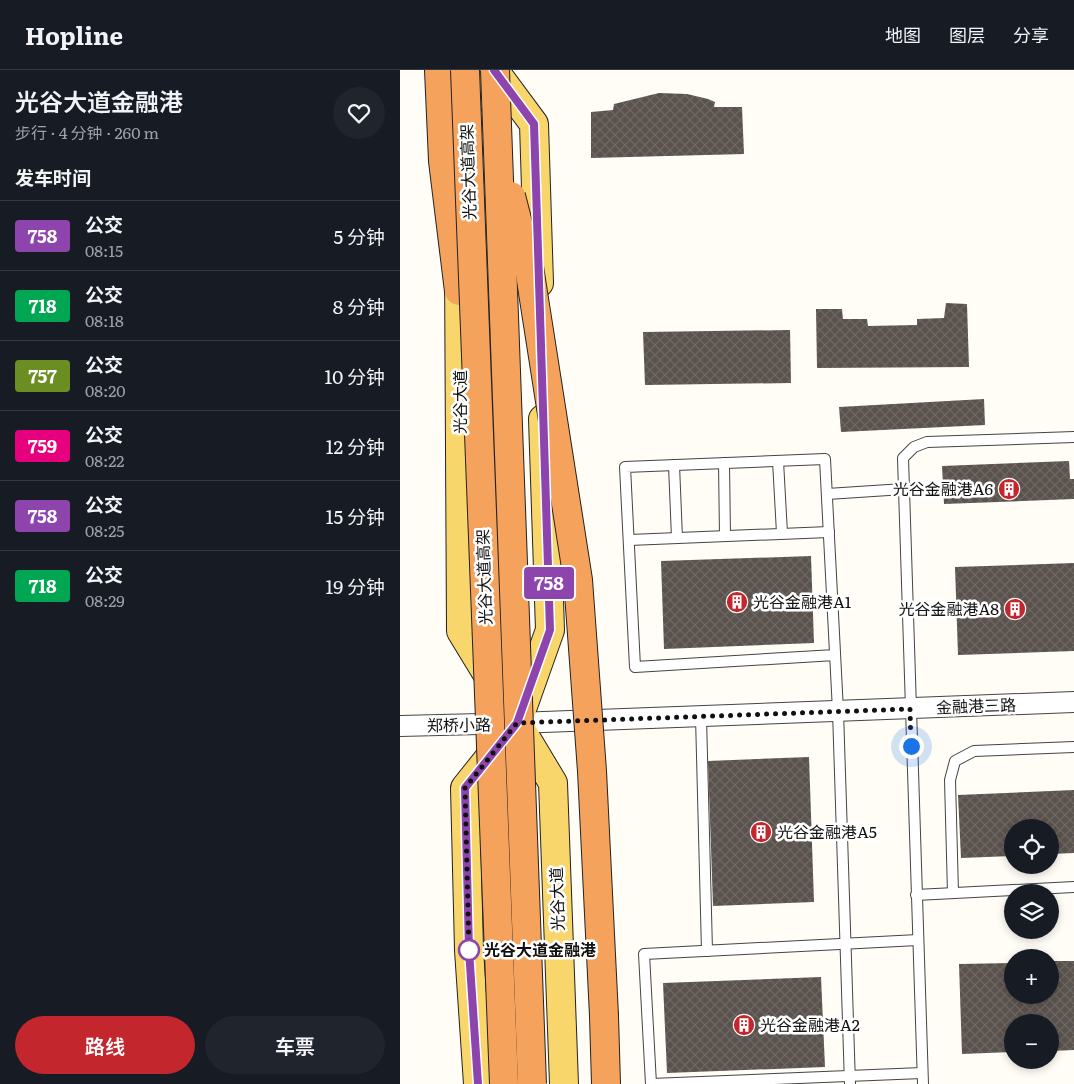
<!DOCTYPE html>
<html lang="zh">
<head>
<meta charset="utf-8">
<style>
  body { margin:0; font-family:Literata,"Noto Sans SC",serif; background:#20242c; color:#f1f3f6; height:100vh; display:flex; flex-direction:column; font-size:19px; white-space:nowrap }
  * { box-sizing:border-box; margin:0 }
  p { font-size:16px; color:#9ea1a6 }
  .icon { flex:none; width:28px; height:28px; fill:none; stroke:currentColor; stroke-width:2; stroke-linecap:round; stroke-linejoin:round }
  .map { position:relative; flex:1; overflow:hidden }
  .sheet { display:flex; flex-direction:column; background:#171b24; width:400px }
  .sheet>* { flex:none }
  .badge { padding:0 10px; border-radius:4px; font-size:18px; line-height:32px }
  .tools { position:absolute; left:604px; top:749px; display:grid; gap:10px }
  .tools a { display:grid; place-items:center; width:55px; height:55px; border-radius:50%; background:#171b24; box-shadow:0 2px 8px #0003; font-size:25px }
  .you { position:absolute; width:25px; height:25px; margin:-12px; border:4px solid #fff; border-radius:50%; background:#1a73e8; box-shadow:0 0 0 8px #1a73e833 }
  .map>.badge { position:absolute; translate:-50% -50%; box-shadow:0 0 0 2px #fff }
  h2 { padding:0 15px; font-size:19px; line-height:45px }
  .round { display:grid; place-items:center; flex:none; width:52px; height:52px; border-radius:26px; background:#20242c }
  .head { display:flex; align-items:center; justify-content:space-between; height:85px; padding:0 15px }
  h1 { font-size:24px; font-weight:600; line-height:38px }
  .cta { display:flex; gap:10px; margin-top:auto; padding:10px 15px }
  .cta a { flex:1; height:58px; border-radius:30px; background:#c4262e; color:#fff; font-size:20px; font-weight:600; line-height:58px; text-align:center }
  .cta a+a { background:#20242c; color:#f1f3f6 }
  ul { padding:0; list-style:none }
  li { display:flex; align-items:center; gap:15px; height:70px; padding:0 15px; border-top:1px solid #363941 }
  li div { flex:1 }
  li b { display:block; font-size:19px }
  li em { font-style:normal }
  li .badge { min-width:55px; font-weight:700; text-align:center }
  header { display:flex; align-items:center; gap:30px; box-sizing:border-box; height:70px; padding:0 25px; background:#171b24; border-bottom:1px solid #363941 }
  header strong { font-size:24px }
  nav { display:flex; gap:28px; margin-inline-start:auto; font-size:18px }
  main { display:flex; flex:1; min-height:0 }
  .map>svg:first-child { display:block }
  .building { fill:url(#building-cross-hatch) }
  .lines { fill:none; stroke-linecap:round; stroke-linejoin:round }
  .lane-casing { stroke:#444; stroke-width:12 }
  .street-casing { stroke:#444; stroke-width:22 }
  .primary-casing { stroke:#222; stroke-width:30 }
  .highway-casing { stroke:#222; stroke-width:30 }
  .lane { stroke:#fff; stroke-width:10 }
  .street { stroke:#fff; stroke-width:20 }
  .primary { stroke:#f9d66b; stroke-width:28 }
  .highway { stroke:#f5a25d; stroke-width:28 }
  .highway-bridge-casing { stroke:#222; stroke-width:30; stroke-linecap:butt }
  .highway-bridge { stroke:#f5a25d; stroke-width:28 }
  .line-casing { stroke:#fff; stroke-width:11 }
  .line { stroke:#8e44ad; stroke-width:8 }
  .walk { stroke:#111; stroke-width:5; stroke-dasharray:0 9 }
  .stop-dot { fill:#fff; stroke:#8e44ad; stroke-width:2.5 }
  .labels { text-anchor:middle; stroke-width:5; stroke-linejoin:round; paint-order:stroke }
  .street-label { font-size:16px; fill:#111; stroke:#fff }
  .poi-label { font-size:16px; fill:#111; stroke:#fff; text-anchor:start }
  .stop-label { font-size:16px; font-weight:bold; fill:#111; stroke:#fff; text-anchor:start }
</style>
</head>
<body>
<header>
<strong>Hopline</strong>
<nav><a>地图</a><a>图层</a><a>分享</a></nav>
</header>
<main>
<section class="sheet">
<div class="head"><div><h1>光谷大道金融港</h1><p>步行 · 4 分钟 · 260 m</p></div><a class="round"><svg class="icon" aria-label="heart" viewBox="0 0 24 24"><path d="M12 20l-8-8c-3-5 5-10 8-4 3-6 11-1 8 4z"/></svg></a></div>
<h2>发车时间</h2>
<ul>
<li><span class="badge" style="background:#8e44ad;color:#fff">758</span><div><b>公交</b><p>08:15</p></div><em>5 分钟</em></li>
<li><span class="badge" style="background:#00a651;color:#fff">718</span><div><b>公交</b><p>08:18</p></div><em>8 分钟</em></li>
<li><span class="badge" style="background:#6b8e23;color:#fff">757</span><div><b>公交</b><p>08:20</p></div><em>10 分钟</em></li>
<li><span class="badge" style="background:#e6007e;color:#fff">759</span><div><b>公交</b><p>08:22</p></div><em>12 分钟</em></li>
<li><span class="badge" style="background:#8e44ad;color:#fff">758</span><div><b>公交</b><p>08:25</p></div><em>15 分钟</em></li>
<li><span class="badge" style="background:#00a651;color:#fff">718</span><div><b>公交</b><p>08:29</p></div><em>19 分钟</em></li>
</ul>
<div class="cta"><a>路线</a><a>车票</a></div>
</section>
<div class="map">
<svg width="674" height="1014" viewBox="0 0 674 1014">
  <defs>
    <pattern id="building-cross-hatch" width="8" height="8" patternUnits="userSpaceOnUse" patternTransform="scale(1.25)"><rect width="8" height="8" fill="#5a524d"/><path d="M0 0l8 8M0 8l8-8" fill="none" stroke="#6d6662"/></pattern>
  </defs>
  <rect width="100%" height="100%" fill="#fffdf5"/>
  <g class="building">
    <path d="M 259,23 L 287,24 L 308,29 L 315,32 L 314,37 L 342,37 L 344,84 L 191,88 L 191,42 L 213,40 L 214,34 Z"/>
    <path d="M 546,233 L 567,234 L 569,297 L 417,298 L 416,239 L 442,239 L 443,249 L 467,249 L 468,256 L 517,255 L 517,249 L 544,248 Z"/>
    <path d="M 390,260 L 391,313 L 245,315 L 243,262 Z"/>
    <path d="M 584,329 L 585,355 L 441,362 L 439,337 Z"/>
    <path d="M 669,391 L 670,409 L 674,409 L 674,429 L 544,434 L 542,396 Z"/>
    <path d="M 411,486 L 414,573 L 264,579 L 261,491 Z"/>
    <path d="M 674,493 L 674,581 L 558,585 L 555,497 Z"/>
    <path d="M 409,687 L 414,832 L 313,836 L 308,691 Z"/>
    <path d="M 674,720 L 674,783 L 650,784 L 650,758 L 612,758 L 612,786 L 561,788 L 558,725 Z"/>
    <path d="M 650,891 L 674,891 L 674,980 L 650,981 L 650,952 L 612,952 L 612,982 L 562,984 L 559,894 L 612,893 L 612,925 L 650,925 Z"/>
    <path d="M 421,907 L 425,997 L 267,1003 L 263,913 Z"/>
  </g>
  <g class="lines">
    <g class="lane-casing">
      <g id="lane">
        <path d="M 378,391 L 382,463"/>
        <path d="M 324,393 L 325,466"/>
        <path d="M 274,395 L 277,468"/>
        <path d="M 427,424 L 504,419"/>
        <path d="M 229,470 L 429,462"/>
        <path d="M 435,585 L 235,597 L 225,397 L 425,389 L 438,641 L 450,1014"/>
        <path d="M 301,647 L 307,881"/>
        <path d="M 553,823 L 550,710 L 555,691 L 574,681 L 674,677"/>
        <path d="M 516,825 L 674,817"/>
        <path d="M 251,1014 L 244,884 L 518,870"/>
        <path d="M 251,1014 L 522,1003"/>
        <path d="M 523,1014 L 503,388 L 514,377 L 527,372 L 674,367"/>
      </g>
    </g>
    <g class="street-casing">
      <path id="street" d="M 0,656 L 117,653 L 674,632"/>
    </g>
    <g class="primary-casing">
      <g id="primary">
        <path d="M 94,0 L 134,54 L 139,213"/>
        <path d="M 64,44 L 83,0"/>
        <path d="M 59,196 L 61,561 L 117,653 L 65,718 L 69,880 L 78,1014"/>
        <path d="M 143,349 L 150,560 L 117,653 L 153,713 L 164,1014"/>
      </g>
    </g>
    <g class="highway-casing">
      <g id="highway">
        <path d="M 39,0 L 43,91 L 59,221"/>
        <path d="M 204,946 L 206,1014"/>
      </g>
    </g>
    <use href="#lane" class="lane"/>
    <use href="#street" class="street"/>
    <use href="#primary" class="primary"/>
    <use href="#highway" class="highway"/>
    <g class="highway-bridge-casing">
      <g id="highway-bridge">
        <path d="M 65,0 L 104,1014"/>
        <path d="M 95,0 L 132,1014"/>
        <path d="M 111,126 L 129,197 L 178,510 L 192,701 L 204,946"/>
      </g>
    </g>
    <use href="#highway-bridge" class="highway-bridge"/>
  </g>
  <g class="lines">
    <g class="line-casing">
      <path id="line" d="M 78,1014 L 69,880 L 65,718 L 117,653 L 150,560 L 134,54 L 94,0"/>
    </g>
    <use href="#line" class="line"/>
    <path class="walk" d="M 69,880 L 65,718 L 117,653 L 510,639 L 511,676"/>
  </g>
  <defs>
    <g id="building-disc" transform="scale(1.125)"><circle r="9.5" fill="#c4262e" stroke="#fff"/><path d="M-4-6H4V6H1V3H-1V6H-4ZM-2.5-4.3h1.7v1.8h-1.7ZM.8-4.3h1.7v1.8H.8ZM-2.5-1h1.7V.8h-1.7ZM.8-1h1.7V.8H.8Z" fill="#fff"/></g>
  </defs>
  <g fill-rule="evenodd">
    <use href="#building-disc" x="609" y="419"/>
    <use href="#building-disc" x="337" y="532"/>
    <use href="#building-disc" x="615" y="539"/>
    <use href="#building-disc" x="361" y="762"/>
    <use href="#building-disc" x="344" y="955"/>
  </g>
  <circle class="stop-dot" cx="69" cy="880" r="10"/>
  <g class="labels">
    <g class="street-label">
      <text transform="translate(68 102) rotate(-92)" y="6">光谷大道高架</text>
      <text transform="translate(60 332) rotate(-90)" y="6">光谷大道</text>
      <text transform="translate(84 507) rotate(-92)" y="6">光谷大道高架</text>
      <text transform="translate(576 636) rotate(-2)" y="6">金融港三路</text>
      <text transform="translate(59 655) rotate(-1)" y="6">郑桥小路</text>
      <text transform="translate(157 829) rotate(-92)" y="6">光谷大道</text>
    </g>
    <g class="poi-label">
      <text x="593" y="425" text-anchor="end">光谷金融港A6</text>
      <text x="353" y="538">光谷金融港A1</text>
      <text x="599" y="545" text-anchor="end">光谷金融港A8</text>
      <text x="377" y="768">光谷金融港A5</text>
      <text x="360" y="961">光谷金融港A2</text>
    </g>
    <g class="stop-label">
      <text x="84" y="886">光谷大道金融港</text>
    </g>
  </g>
</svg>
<div class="tools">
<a><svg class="icon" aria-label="locate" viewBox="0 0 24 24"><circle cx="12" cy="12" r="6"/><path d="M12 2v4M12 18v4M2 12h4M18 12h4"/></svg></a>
<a><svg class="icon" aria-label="layers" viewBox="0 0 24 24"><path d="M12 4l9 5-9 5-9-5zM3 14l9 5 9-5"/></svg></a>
<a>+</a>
<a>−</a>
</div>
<div class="you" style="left:511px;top:676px"></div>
<b class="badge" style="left:149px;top:513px;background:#8e44ad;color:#fff">758</b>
</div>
</main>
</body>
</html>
